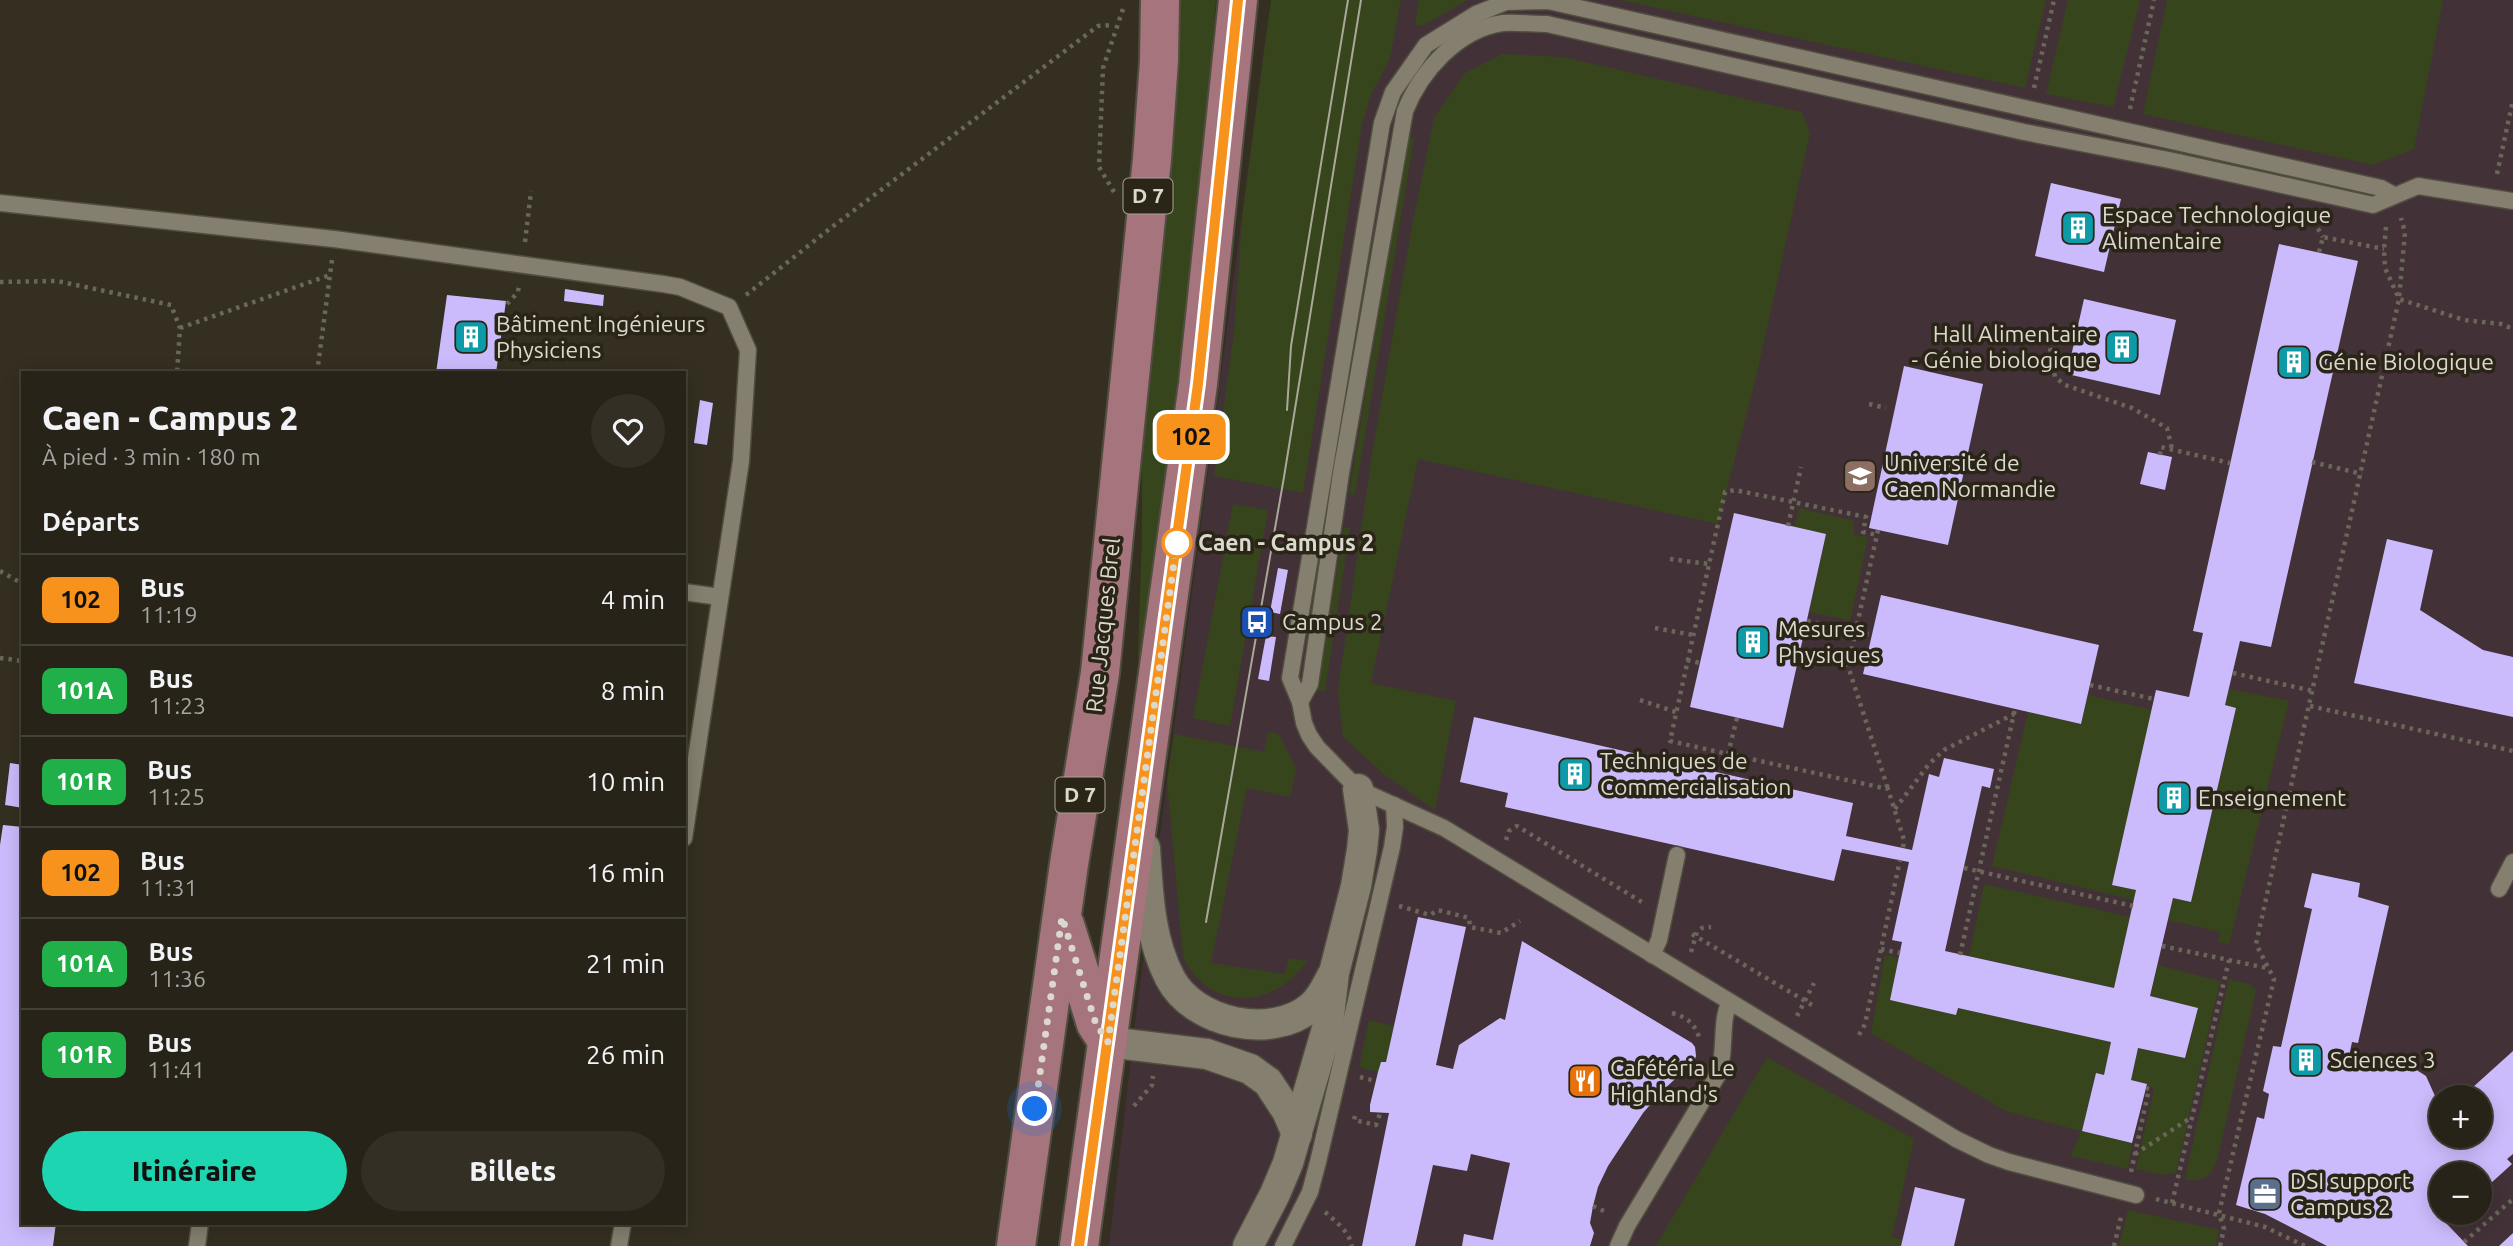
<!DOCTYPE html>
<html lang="fr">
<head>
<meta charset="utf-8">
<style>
  body { margin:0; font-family:Ubuntu,sans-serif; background:#332f25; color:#f1f3f6; height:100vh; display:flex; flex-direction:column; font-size:26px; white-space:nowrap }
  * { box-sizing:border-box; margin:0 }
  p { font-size:23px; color:#a4a4a2 }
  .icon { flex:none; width:38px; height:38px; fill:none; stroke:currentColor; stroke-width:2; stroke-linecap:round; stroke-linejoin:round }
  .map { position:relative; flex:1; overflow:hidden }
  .panel { position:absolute; left:21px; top:371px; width:665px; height:854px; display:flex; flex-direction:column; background:#272318; border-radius:0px; box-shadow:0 4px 18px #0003,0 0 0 2px #434037 }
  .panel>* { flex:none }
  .badge { padding:0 14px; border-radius:10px; font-size:24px; line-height:46px }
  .controls { position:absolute; left:2429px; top:1085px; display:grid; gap:14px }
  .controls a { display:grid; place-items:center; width:63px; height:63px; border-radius:50%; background:#272318; box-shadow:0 4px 18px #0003,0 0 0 2px #434037; font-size:35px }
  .you { position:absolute; width:35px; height:35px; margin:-18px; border:5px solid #fff; border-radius:50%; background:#1a73e8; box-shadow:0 0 0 10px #1a73e833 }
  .map>.badge { position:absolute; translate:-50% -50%; box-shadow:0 0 0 4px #fff }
  h2 { padding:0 21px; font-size:26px; line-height:63px }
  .round { display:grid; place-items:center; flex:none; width:74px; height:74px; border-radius:37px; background:#332f25 }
  .summary { display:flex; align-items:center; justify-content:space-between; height:119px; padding:0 21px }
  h1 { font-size:33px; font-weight:800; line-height:52px }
  .button { display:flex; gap:14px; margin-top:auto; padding:14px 21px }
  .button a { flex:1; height:80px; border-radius:42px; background:#1dd5b1; color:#111; font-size:28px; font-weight:800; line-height:80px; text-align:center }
  .button a+a { background:#332f25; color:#f1f3f6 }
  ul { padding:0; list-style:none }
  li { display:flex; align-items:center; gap:21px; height:91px; padding:0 21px; border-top:2px solid #434037 }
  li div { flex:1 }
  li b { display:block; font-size:26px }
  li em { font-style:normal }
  li .badge { min-width:77px; font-weight:700; text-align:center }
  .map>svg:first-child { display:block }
  .education { fill:#433138; fill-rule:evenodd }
  .green { fill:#37451c }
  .building { fill:#ccbbfc }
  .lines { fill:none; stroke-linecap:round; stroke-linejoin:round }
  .service-casing { stroke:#514d40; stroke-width:19 }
  .minor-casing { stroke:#514d40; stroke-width:33 }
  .primary-casing { stroke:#514d40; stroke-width:42 }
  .path { stroke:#6a6659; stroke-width:4.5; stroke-dasharray:3.5 5; stroke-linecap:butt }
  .service { stroke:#847f6e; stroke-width:16 }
  .minor { stroke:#847f6e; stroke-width:30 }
  .primary { stroke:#a6747c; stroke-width:38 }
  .tram { stroke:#aaa79b; stroke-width:2 }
  .line-casing { stroke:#fff; stroke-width:16 }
  .line { stroke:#f7931d; stroke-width:10 }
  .walk { stroke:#dbd8ce; stroke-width:7; stroke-dasharray:0 12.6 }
  .stop-dot { fill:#fff; stroke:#f7931d; stroke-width:3.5 }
  .labels { text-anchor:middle; stroke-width:7; stroke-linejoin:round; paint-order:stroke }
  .shield { fill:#2a2517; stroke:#a6a297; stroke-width:2 }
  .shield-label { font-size:21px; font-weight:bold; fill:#dbd8ce }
  .poi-label { font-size:23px; fill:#dbd8ce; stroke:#2a2517; text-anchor:start }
  .stop-label { font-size:23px; font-weight:bold; fill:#dbd8ce; stroke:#2a2517; text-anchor:start }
  .street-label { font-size:23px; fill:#dbd8ce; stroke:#2a2517 }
</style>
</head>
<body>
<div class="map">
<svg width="2513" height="1246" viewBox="0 0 2513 1246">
  <rect width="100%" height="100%" fill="#342f20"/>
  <path class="education" d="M 1273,0 L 2513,0 L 2513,1246 L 1109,1246 L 1135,1023 L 1265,41 ZM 2441,1097 L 2480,1097 L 2480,1136 L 2441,1136 ZM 2441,1174 L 2480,1174 L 2480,1213 L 2441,1213 Z"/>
  <g class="green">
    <path d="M 1177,0 L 1216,0 L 1195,260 L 1175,397 L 1166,516 L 1145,656 L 1138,657 L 1142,534 L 1142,433 L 1176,111 Z"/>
    <path d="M 1271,0 L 1401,0 L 1390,58 L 1370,97 L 1362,125 L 1303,493 L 1214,476 L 1234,332 L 1242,218 Z"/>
    <path d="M 1419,0 L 1468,0 L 1422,26 L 1415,24 Z"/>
    <path d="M 1620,0 L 2046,0 L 2025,88 Z"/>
    <path d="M 2068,0 L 2140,0 L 2113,107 L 2046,94 Z"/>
    <path d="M 2167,0 L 2443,0 L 2414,149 L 2373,165 L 2143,114 Z"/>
    <path d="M 1502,54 L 1563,57 L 1802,112 L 1810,133 L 1757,373 L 1718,524 L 1418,459 L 1371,683 L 1456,701 L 1435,810 L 1386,776 L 1343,737 L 1338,690 L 1372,454 L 1412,226 L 1434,118 L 1465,73 Z"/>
    <path d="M 1408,137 L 1414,138 L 1355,495 L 1349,494 Z"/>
    <path d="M 1233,504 L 1268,510 L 1230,726 L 1193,718 Z"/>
    <path d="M 1800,508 L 1854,521 L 1854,535 L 1868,537 L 1850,621 L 1809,612 L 1826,534 L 1794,527 Z"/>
    <path d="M 1344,527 L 1350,528 L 1325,691 L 1318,690 Z"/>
    <path d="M 2229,689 L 2289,701 L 2229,944 L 2218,942 L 2220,932 L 2168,920 L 2173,898 L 2191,902 L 2236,709 L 2225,705 Z"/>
    <path d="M 2088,695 L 2153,710 L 2112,885 L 2136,890 L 2134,900 L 1992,866 L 2028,712 L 2081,724 Z"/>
    <path d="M 1268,732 L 1278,733 L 1296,769 L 1290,797 L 1247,788 L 1211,963 L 1285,974 L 1289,958 L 1307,961 C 1274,1009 1210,1013 1183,957 L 1167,781 L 1174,734 L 1264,752 Z"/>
    <path d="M 1984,884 L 2130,917 L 2114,988 L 1969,956 Z"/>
    <path d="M 1885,955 L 1899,958 L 1890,1000 L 1958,1008 L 2111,1042 L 2104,1075 L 2095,1073 L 2082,1131 L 2132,1143 L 2128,1169 L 2071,1156 L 2081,1131 L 2006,1111 L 1871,1033 Z"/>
    <path d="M 2158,965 L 2220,981 L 2176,1172 L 2164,1175 L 2136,1169 L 2154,1089 L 2147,1084 L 2131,1080 L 2138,1048 L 2186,1058 L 2198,1008 L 2150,996 Z"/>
    <path d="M 2229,979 L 2249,984 L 2256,990 L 2217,1161 C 2210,1177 2203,1183 2185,1179 Z"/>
    <path d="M 1369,1020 L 1394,1026 L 1386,1062 L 1381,1062 L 1378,1072 L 1361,1068 L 1360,1064 Z"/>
    <path d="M 1767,1057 L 1914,1139 L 1892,1237 L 1902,1240 L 1901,1246 L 1656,1246 Z"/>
    <path d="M 2128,1210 L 2219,1230 L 2215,1246 L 2119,1246 Z"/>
  </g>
  <g class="building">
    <path d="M 2051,183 L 2121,199 L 2104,272 L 2035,256 Z"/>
    <path d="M 2279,244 L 2358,261 L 2271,647 L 2240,641 L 2225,705 L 2236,708 L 2191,902 L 2173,898 L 2150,996 L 2198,1008 L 2185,1058 L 2138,1048 L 2131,1080 L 2147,1084 L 2132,1143 L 2082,1131 L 2096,1073 L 2104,1075 L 2111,1042 L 1958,1008 L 1956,1015 L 1890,1000 L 1902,942 L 1892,940 L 1909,862 L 1842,849 L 1834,881 L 1505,807 L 1508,793 L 1460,782 L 1474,717 L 1853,803 L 1846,836 L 1912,850 L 1929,774 L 1939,777 L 1944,758 L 1994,769 L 1990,788 L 1982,786 L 1945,951 L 2114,988 L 2136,890 L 2112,885 L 2156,690 L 2189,697 L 2203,633 L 2193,631 Z"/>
    <path d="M 565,289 L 604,295 L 603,306 L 564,301 Z"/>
    <path d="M 447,295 L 506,301 L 496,373 L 436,373 Z"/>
    <path d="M 2084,299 L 2176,320 L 2160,395 L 2067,374 Z"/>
    <path d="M 1904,366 L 1983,384 L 1948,545 L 1869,528 Z"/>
    <path d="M 700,400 L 713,403 L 707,445 L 694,443 Z"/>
    <path d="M 2148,452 L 2172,457 L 2165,490 L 2140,484 Z"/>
    <path d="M 1734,513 L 1826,534 L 1783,728 L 1690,707 Z"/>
    <path d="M 2387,539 L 2433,550 L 2420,610 L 2483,650 L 2513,657 L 2513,717 L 2354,683 Z"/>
    <path d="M 1278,568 L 1288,570 L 1280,614 L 1270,612 Z"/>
    <path d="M 1881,595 L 2099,645 L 2081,724 L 1863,674 Z"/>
    <path d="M 1266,636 L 1276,637 L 1269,681 L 1258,679 Z"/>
    <path d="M 10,763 L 23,765 L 23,808 L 5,805 Z"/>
    <path d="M 3,825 L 23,827 L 23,1223 L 56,1223 L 53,1246 L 0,1246 L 0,845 Z"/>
    <path d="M 2312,873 L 2360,883 L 2358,897 L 2389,906 L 2358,1043 L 2352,1042 L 2347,1066 L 2375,1058 L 2404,1062 L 2426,1076 L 2435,1096 L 2437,1120 L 2441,1124 L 2441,1136 L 2480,1136 L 2480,1097 L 2462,1097 L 2513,1051 L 2513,1154 L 2507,1159 L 2512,1164 L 2480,1193 L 2480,1174 L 2441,1174 L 2441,1213 L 2457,1213 L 2446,1223 L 2468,1246 L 2327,1246 L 2265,1214 L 2236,1205 L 2257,1117 L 2264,1119 L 2269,1094 L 2263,1091 L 2273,1046 L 2281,1047 L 2312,909 L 2304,907 Z"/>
    <path d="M 1418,917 L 1466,927 L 1436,1065 L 1453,1069 L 1459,1045 L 1500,1018 L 1505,1020 L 1522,941 L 1692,1043 L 1695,1047 L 1696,1056 L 1694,1062 L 1663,1090 L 1643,1113 L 1608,1166 L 1598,1187 L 1593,1206 L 1590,1223 L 1594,1233 L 1590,1246 L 1462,1246 L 1464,1234 L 1493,1240 L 1510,1163 L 1471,1154 L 1467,1171 L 1433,1165 L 1415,1246 L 1362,1246 L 1389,1113 L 1370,1112 L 1370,1105 L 1378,1072 L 1381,1062 L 1386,1062 Z"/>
    <path d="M 1915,1187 L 1965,1199 L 1954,1246 L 1901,1246 Z"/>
    <path d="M 2513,1233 L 2513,1246 L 2499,1246 Z"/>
  </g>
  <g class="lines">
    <g class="service-casing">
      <g id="service">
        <path d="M 0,203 L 334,239 L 663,284 L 680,287 L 729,307 L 748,350 L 741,461 L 684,838"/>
        <path d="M 684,592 L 720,597"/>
        <path d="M 1300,702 L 1310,684 L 1341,473 L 1405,111 C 1421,71 1458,29 1503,23 C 1517,22 1533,24 1547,24 L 2024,132 L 2169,160 L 2373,205 L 2418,186 L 2513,201"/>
        <path d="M 2499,889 L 2513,862"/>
        <path d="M 1652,955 L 1659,940 L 1677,855"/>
        <path d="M 2136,1195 L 2009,1162 L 1989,1155 L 1956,1139 L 1444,828 L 1358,789 L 1317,747 L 1309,735 L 1304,723 L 1300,702 L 1290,678 L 1382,123 L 1393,92 L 1426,45 L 1476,14 L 1506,2 L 1548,1 L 2381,188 L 2394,195"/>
        <path d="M 197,1246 L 200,1223"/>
        <path d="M 619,1246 L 623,1223"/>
        <path d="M 1283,1246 L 1310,1192 L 1318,1162 L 1392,847 L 1395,827 L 1394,805"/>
        <path d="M 1618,1246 L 1627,1226 L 1719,1073 C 1726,1051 1720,1019 1730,1002"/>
      </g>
    </g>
    <g class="minor-casing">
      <g id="minor">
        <path d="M 1145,848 C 1148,892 1149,938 1170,978 C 1194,1024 1272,1040 1311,1007 C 1321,999 1326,987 1332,976"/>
        <path d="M 1108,1042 L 1207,1054 L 1250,1069 L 1268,1082 L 1287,1111 L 1297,1134"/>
        <path d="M 1248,1246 L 1275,1194 L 1288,1163 L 1328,1025 L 1334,973 L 1356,886 L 1362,850 L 1364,830 L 1358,789"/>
      </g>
    </g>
    <g class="primary-casing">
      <g id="primary">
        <path d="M 1065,925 L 1096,1024 L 1108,1042"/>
        <path d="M 1016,1246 L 1069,864 L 1100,673 L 1152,159 L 1159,61 L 1160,0"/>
        <path d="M 1079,1246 L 1198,384 L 1238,0"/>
      </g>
    </g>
    <g class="path">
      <path d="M 2034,88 L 2054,0"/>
      <path d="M 2130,109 L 2154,0"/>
      <path d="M 2497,174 L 2513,100"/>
      <path d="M 1114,192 L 1099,167 L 1103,68 L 1124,6"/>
      <path d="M 2309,214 L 2323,237"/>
      <path d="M 2386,227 L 2384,249 L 2385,268 L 2399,299 L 2464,320 L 2501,324 L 2513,329"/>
      <path d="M 525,242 L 531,191"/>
      <path d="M 2319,252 L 2323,237 L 2384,249"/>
      <path d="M 0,282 L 57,281 L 171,305 L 180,328 L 177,373"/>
      <path d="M 746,295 L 832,227 L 1098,26 L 1112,25"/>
      <path d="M 507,304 L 518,292 L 519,285"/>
      <path d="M 180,328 L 330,275"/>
      <path d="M 2050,348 L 2055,377 L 2065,385 L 2132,408 L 2167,428 L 2172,449"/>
      <path d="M 317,373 L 332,260"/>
      <path d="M 1869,404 L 1886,408"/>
      <path d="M 2160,455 L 2161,447 L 2230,463"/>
      <path d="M 2312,462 L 2362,474"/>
      <path d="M 1856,480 L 1868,483"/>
      <path d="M 1788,526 L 1801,467"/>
      <path d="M 1878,530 L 1848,666 L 1888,789"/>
      <path d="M 1670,559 L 1709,564"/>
      <path d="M 0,571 L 23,584"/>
      <path d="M 1807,621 L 1872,635"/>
      <path d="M 1655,628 L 1693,635"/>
      <path d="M 0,658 L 23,661"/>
      <path d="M 1687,660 L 1700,663"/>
      <path d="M 2233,673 L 2313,691"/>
      <path d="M 2090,685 L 2154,699"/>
      <path d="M 1640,700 L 1676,712"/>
      <path d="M 2310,706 L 2513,751"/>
      <path d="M 1737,718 L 1728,754 L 1670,741 L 1725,492 L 1735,490 L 1866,517 L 1863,532 L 1877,535"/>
      <path d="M 1728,754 L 1888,789 L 1904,840 L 1903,848"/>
      <path d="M 1895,809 L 1929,764 L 1944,750 L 2014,714"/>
      <path d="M 1506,840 L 1509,831 L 1517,826 L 1645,904"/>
      <path d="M 1964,868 L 2133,906"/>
      <path d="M 1399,906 L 1430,915 L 1438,910 L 1469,918 L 1470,927 L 1501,933 L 1520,921"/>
      <path d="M 1692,934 L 1812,1005"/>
      <path d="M 2162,946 L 2267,968"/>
      <path d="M 1881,949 L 1900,953"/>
      <path d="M 1691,952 L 1697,932 L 1702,928 L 1711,927"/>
      <path d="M 1960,955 L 2015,709"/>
      <path d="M 1672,1013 C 1687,1017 1694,1023 1699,1037"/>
      <path d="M 1797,1016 L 1814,983"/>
      <path d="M 1859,1035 L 1865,1024 L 1900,860"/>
      <path d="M 1360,1077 L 1375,1081"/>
      <path d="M 1134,1106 L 1152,1085 L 1153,1076"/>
      <path d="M 1355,1116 L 1354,1120 L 1376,1125 L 1381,1111"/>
      <path d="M 2135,1154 L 2192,1117"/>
      <path d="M 2131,1172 L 2149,1089 L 2146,1088"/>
      <path d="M 2156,1199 L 2265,1227 L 2305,1246"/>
      <path d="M 2172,1203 L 2229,960"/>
      <path d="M 1593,1206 L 1608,1213"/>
      <path d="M 1325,1212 C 1336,1222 1349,1231 1352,1246"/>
      <path d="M 2464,1242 L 2513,1199"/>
      <path d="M 2114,1246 L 2122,1213"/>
      <path d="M 2220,1246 L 2224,1229 L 2219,1213 L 2274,979 L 2256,944 L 2399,299 L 2405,232 L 2401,218"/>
    </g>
    <use href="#service" class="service"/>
    <use href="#minor" class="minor"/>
    <use href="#primary" class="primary"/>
    <g class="tram">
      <path d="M 1287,410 L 1291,346 L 1348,0"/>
      <path d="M 1206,922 L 1284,477 L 1361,0"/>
    </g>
  </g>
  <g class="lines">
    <g class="line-casing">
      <path id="line" d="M 1079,1246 L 1198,384 L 1238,0"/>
    </g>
    <use href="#line" class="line"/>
    <path class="walk" d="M 1035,1109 L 1062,917 L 1096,1024 L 1108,1042 L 1177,541 L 1177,543"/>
  </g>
  <defs>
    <g id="building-square" transform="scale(1.75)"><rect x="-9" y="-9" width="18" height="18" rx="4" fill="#0f9aa8" stroke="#2a2517"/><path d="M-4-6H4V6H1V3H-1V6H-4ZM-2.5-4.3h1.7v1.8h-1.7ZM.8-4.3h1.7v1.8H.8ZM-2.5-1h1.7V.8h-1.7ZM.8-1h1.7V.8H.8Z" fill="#fff"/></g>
    <g id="university-square" transform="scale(1.75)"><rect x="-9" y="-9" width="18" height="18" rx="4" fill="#8d6e63" stroke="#2a2517"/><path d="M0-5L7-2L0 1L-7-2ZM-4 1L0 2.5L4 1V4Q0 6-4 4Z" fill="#fff"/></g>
    <g id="bus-square" transform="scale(1.75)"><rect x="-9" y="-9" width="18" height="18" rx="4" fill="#1a4fb4" stroke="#2a2517"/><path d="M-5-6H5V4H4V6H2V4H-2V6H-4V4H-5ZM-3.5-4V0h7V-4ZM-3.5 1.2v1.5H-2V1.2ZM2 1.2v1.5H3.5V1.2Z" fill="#fff"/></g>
    <g id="restaurant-square" transform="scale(1.75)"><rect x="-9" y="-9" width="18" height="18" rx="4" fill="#e8710a" stroke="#2a2517"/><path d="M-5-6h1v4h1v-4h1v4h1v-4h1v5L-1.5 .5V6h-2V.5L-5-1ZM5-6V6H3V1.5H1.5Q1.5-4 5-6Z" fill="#fff"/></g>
    <g id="office-square" transform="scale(1.75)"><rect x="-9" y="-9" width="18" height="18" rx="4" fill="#5c6f8a" stroke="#2a2517"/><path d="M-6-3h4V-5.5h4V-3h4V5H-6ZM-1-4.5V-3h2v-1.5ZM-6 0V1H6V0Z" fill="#fff"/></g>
  </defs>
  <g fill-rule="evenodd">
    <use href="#building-square" x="2078" y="228"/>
    <use href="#building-square" x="471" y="337"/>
    <use href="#building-square" x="2122" y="347"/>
    <use href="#building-square" x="2294" y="362"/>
    <use href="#university-square" x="1860" y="476"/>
    <use href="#bus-square" x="1257" y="622"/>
    <use href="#building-square" x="1753" y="642"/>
    <use href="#building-square" x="1575" y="774"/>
    <use href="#building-square" x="2174" y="798"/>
    <use href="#building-square" x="2306" y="1060"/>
    <use href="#restaurant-square" x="1585" y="1081"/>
    <use href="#office-square" x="2265" y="1194"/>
  </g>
  <circle class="stop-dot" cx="1177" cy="543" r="14"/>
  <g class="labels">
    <g class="shield">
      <rect x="1123.5" y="178.5" width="49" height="35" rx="5"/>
      <rect x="1055.5" y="777.5" width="49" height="35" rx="5"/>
    </g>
    <g class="shield-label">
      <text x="1148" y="203">D 7</text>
      <text x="1080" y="802">D 7</text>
    </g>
    <g class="poi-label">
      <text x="2102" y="223">Espace Technologique<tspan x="2102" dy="26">Alimentaire</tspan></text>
      <text x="496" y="332">Bâtiment Ingénieurs<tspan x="496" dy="26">Physiciens</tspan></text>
      <text x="2098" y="342" text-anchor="end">Hall Alimentaire<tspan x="2098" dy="26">- Génie biologique</tspan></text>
      <text x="2318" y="370">Génie Biologique</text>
      <text x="1884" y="471">Université de<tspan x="1884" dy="26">Caen Normandie</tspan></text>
      <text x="1282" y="630">Campus 2</text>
      <text x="1778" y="637">Mesures<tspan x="1778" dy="26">Physiques</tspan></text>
      <text x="1600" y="769">Techniques de<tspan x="1600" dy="26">Commercialisation</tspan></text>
      <text x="2198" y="806">Enseignement</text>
      <text x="2330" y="1068">Sciences 3</text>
      <text x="1610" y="1076">Cafétéria Le<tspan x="1610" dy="26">Highland's</tspan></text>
      <text x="2290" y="1189">DSI support<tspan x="2290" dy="26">Campus 2</tspan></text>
    </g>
    <g class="stop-label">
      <text x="1198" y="551">Caen - Campus 2</text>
    </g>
    <g class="street-label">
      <text transform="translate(1103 625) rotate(-84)" y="8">Rue Jacques Brel</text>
    </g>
  </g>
</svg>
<div class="controls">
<a>+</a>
<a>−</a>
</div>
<div class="you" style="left:1035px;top:1109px"></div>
<b class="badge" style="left:1191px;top:437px;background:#f7931d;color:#111">102</b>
<section class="panel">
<div class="summary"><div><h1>Caen - Campus 2</h1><p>À pied · 3 min · 180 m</p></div><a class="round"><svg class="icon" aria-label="heart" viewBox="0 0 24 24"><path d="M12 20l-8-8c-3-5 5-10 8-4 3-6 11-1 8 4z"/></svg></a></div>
<h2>Départs</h2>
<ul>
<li><span class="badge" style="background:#f7931d;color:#111">102</span><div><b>Bus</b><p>11:19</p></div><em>4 min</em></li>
<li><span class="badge" style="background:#20af49;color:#fff">101A</span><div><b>Bus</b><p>11:23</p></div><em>8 min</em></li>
<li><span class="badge" style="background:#20af49;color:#fff">101R</span><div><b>Bus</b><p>11:25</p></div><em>10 min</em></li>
<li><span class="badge" style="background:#f7931d;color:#111">102</span><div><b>Bus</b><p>11:31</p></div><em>16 min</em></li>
<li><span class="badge" style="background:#20af49;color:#fff">101A</span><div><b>Bus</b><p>11:36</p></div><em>21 min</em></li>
<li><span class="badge" style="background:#20af49;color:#fff">101R</span><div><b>Bus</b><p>11:41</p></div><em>26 min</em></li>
</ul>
<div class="button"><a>Itinéraire</a><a>Billets</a></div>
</section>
</div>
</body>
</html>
